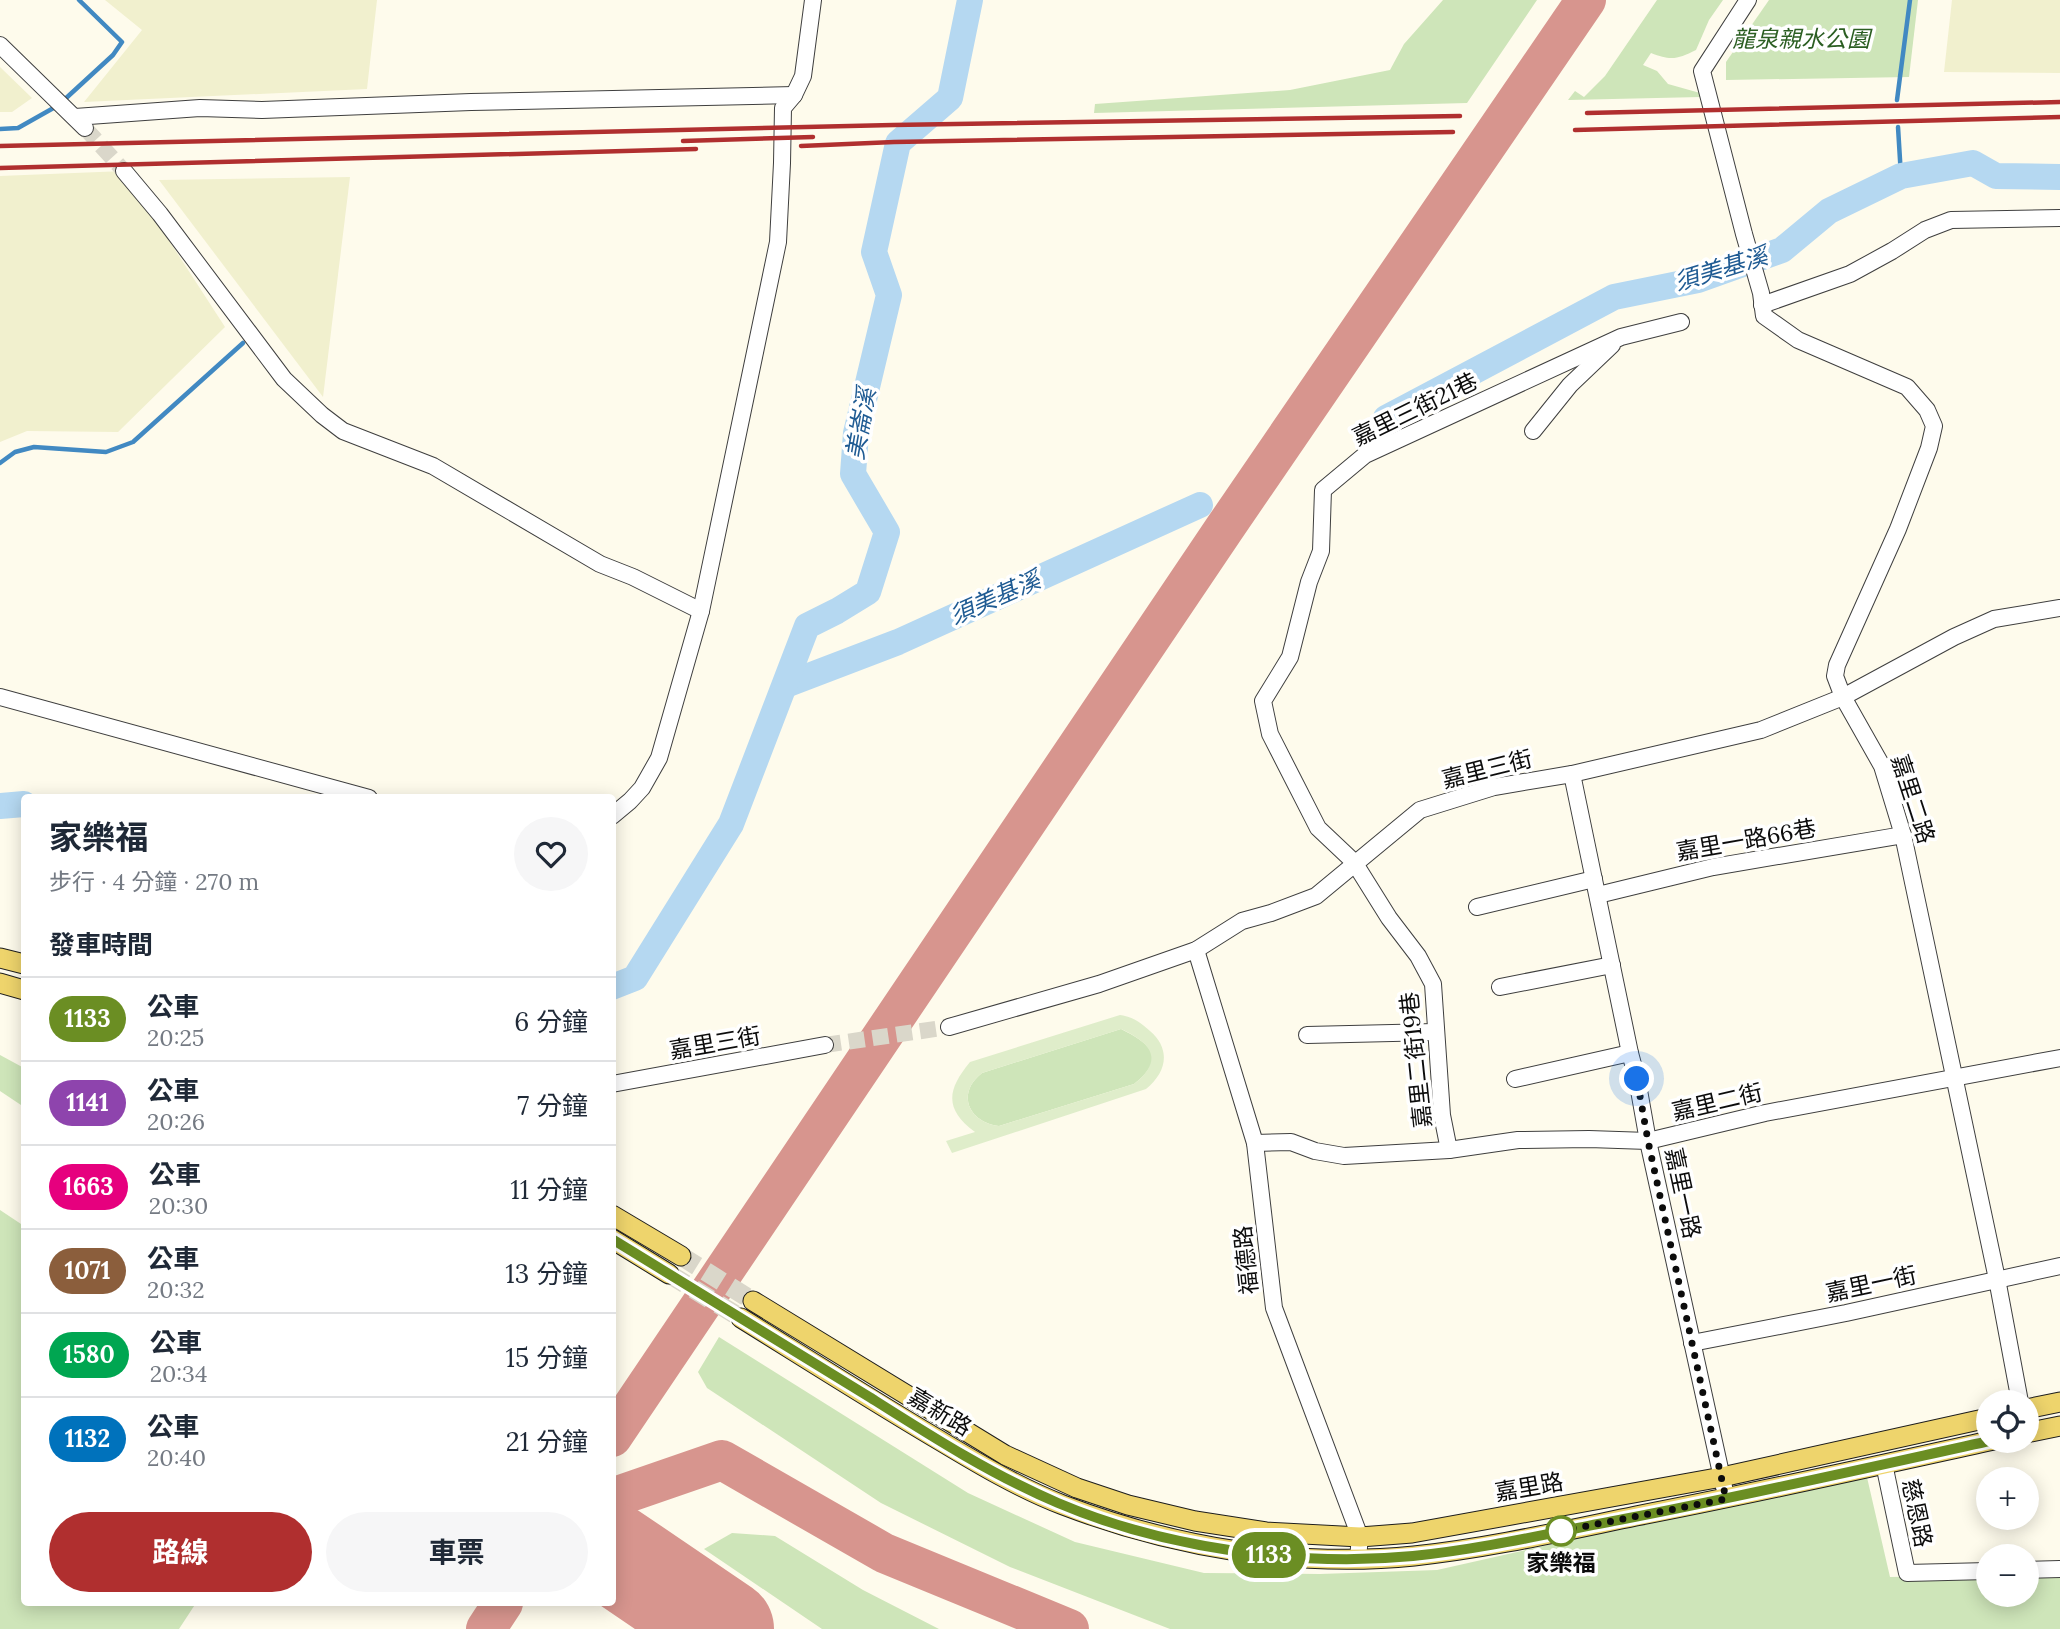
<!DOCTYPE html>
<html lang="zh-TW">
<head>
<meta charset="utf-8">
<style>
  body { margin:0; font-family:Lora,"Noto Sans TC",serif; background:#f6f6f7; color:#1f2937; height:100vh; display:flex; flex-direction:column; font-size:26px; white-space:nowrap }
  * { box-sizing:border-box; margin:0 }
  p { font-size:23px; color:#747a83 }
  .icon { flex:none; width:38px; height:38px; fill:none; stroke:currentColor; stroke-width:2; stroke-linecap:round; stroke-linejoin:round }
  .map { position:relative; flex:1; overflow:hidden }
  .details { position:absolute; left:21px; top:794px; width:595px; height:812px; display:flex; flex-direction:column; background:#fff; border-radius:7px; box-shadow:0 4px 18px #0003 }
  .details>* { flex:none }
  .badge { padding:0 14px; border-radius:23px; font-size:24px; line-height:46px }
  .fabs { position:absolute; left:1976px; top:1390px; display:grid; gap:14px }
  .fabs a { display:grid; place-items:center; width:63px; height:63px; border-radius:50%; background:#fff; box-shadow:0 4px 18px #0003; font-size:35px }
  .you { position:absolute; width:35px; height:35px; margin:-18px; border:5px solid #fff; border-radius:50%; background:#1a73e8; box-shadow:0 0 0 10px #1a73e833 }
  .map>.badge { position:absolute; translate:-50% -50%; box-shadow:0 0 0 4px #fff }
  h2 { padding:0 28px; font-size:26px; line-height:63px }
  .round { display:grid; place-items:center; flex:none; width:74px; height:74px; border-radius:37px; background:#f6f6f7 }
  .overview { display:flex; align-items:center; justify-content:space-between; height:119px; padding:0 28px }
  h1 { font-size:33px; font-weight:700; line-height:52px }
  .primary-button { display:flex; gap:14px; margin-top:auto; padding:14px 28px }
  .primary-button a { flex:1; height:80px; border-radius:42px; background:#b02f2f; color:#fff; font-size:28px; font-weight:700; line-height:80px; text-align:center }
  .primary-button a+a { background:#f6f6f7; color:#1f2937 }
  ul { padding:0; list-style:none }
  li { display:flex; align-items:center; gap:21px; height:84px; padding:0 28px; border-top:2px solid #e0e1e3 }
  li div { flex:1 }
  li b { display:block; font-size:26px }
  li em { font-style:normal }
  li .badge { min-width:77px; font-weight:700; text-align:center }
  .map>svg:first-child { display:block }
  .farmland { fill:#f1f0ce }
  .green { fill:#cee5b9 }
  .pitch { fill:#dfedca; fill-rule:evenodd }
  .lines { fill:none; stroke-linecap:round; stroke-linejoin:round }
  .stream { stroke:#4189c2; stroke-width:4.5 }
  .river { stroke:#b5d8f1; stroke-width:26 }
  .taxiway { stroke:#d7958e; stroke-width:40 }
  .runway { stroke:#d7958e; stroke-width:100 }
  .minor-tunnel { stroke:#dad7ca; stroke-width:16; stroke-dasharray:16 8; stroke-linecap:butt }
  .major-tunnel { stroke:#dad7ca; stroke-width:19; stroke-dasharray:19 10; stroke-linecap:butt }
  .minor-casing { stroke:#3f3f3f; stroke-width:18 }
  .major-casing { stroke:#1d1d1d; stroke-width:21 }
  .minor { stroke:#fff; stroke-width:16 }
  .major { stroke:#eed46c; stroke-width:19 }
  .rail { stroke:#b02f2f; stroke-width:4.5 }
  .line-casing { stroke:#fff; stroke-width:16 }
  .line { stroke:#6b8e23; stroke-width:10 }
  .walk { stroke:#0c0c0c; stroke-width:7; stroke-dasharray:0 12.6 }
  .stop-dot { fill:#fff; stroke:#6b8e23; stroke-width:3.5 }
  .labels { text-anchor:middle; stroke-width:7; stroke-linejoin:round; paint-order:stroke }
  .park-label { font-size:23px; font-style:italic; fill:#2b5e22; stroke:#fff }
  .street-label { font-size:23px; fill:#0c0c0c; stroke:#fff }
  .stop-label { font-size:23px; font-weight:bold; fill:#0c0c0c; stroke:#fff }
  .water-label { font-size:24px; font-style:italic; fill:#1f5b93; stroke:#fff }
</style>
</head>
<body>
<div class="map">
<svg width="2060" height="1629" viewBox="0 0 2060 1629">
  <rect width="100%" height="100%" fill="#fefbec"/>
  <g class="farmland">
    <path d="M 105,0 L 377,0 L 367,89 L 84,102 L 142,30 Z"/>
    <path d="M 1952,0 L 2060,0 L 2060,73 L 1944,72 Z"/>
    <path d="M 0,67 L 32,98 L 12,112 L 0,112 Z"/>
    <path d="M 124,171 L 225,327 L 118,432 L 27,431 L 0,442 L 0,176 Z"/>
    <path d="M 350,177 L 323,397 L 159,180 Z"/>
  </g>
  <g class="green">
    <path d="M 1443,0 L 1537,0 L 1467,103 L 1094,113 L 1095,104 L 1290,90 L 1390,70 L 1404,44 Z"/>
    <path d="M 1657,0 L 1723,0 L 1709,20 L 1696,50 C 1678,59 1671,61 1651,53 L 1643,65 L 1657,71 L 1668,84 L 1700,93 L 1701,97 L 1568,100 L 1575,91 L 1584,97 L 1605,76 Z"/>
    <path d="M 1769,0 L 1918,0 L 1909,77 L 1726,80 L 1726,62 Z"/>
    <path d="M 1121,1029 C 1151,1044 1167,1058 1134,1084 L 999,1126 C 968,1122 956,1093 982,1073 Z"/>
    <path d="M 0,1055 L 24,1068 L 24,1107 L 0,1091 Z"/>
    <path d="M 0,1210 L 24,1226 L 24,1603 L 196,1603 L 179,1629 L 0,1629 Z"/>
    <path d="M 719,1337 L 968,1493 L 1075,1542 L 1204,1573 L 1320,1574 L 1437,1570 L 1866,1473 L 1890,1577 L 1988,1575 L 1988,1594 L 2026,1594 L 2027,1574 L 2060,1573 L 2060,1629 L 1170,1629 L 1010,1567 L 881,1503 L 707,1388 L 698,1372 Z"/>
    <path d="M 732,1533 L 775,1536 L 863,1590 L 939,1629 L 822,1629 L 704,1549 Z"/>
  </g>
  <path class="pitch" d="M 1120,1015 C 1133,1017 1140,1022 1150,1031 C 1171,1049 1167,1072 1146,1089 L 952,1153 L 946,1141 L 975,1132 C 944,1109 947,1090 970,1062 ZM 1121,1029 C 1151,1043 1165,1059 1134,1084 L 999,1126 C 968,1122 956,1093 982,1073 Z"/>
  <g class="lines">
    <g class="stream">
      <path d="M 64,100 L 113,55 L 122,42 L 79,0"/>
      <path d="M 1897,100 L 1910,0"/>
      <path d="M 1898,127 L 1901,176"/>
      <path d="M 0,129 L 18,128 L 57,106"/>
      <path d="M 0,463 L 15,452 L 34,447 L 106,452 L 133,442 L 243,343"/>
    </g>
    <g class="river">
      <path d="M 1386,418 L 1614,297 L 1698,280 L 1782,250 L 1829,211 L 1901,176 L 1973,163 L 1996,176 L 2060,177"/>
      <path d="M 788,684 L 898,642 L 1200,505"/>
      <path d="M 0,806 L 24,804"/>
      <path d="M 612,987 L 635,978 L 731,824 L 807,626 L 837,611 L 868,592 L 887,532 L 853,474 L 856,433 L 889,295 L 874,252 L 898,143 L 950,98 L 970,0"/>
    </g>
    <g class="taxiway">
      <path d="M 612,1437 L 1224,529 L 1586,0"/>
      <path d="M 612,1498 L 722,1460 L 884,1553 L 1069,1629"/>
      <path d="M 486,1629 L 503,1603"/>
    </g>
    <path class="runway" d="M 612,1553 L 724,1629"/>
    <g class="minor-tunnel">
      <path d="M 85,128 L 124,171"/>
      <path d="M 825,1045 L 949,1027"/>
    </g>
    <g class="major-tunnel">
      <path d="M 681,1256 L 753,1301"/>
      <path d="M 669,1274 L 741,1318"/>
    </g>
    <g class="minor-casing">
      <g id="minor">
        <path d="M 1748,0 L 1702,71 L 1744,234 L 1761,293 L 1764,316 L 1798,340 L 1907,387 L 1927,410 L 1934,426 L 1929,448 L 1898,529 L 1837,665 L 1835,676 L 1843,697 L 1882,766 L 1903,835 L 1997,1279 L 2020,1402"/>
        <path d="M 0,45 L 85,128"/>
        <path d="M 75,117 L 200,108 L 262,110 L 471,102 L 794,95"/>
        <path d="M 124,171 L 160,214 L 284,379 L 322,415 L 343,431 L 433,466 L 600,564 L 633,577 L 701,611"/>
        <path d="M 1762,305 L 1850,274 L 1892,251 L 1925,230 L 1951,220 L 2060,218"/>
        <path d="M 1533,431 L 1570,385 L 1612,345"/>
        <path d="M 0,697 L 369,798"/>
        <path d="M 1572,774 L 1630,1053 L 1637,1079 L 1648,1141 L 1724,1487"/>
        <path d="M 612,816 L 630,801 L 642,788 L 659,758 L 701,611 L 778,242 L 782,163 L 783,108 L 794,95 L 803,76 L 813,0"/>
        <path d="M 1598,895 L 1713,867 L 1903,835"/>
        <path d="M 1477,907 L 1594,879"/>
        <path d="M 1196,950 L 1255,1143 L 1274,1308 L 1360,1537 L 1358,1558"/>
        <path d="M 1500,987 L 1612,965"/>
        <path d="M 949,1027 L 1099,984 L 1196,950 L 1242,921 L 1271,913 L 1316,896 L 1420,810 L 1494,787 L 1572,774 L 1761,730 L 1843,697 L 1954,637 L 1994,619 L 2060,608"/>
        <path d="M 1307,1035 L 1435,1032"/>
        <path d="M 1515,1079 L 1630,1053"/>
        <path d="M 612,1084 L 825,1045"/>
        <path d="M 1255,1143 L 1291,1142 L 1315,1151 L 1344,1156 L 1449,1150 L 1518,1140 L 1589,1139 L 1648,1141 L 1765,1113 L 2060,1058"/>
        <path d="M 1449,1150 L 1442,1115 L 1433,984 L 1418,956 L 1389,918 L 1354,862 L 1318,828 L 1270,734 L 1263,701 L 1290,657 L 1309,582 L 1321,551 L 1323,490 L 1365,455 L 1621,337 L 1681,322"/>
        <path d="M 1692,1343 L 1846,1313 L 2060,1266"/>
        <path d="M 1884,1464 L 1907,1573 L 1988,1571"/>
        <path d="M 2026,1570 L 2060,1569"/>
      </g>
    </g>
    <g class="major-casing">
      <g id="major">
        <path d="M 0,958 L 24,964"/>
        <path d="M 0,983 L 24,990"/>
        <path d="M 612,1215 L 681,1256"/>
        <path d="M 612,1239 L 669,1274"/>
        <path d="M 753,1301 L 1005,1455 L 1077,1488 L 1128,1505 L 1195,1521 L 1266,1532 L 1360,1537 L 1412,1533 L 1722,1477 L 1988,1418"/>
        <path d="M 741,1318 C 807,1359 873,1401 939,1440 C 979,1464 1019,1488 1063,1505 C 1173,1547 1296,1568 1414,1556 C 1489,1548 1563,1531 1636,1516 C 1756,1493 1875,1466 1994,1440"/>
        <path d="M 2026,1409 L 2060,1402"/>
        <path d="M 2026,1433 L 2060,1426"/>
      </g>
    </g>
    <use href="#minor" class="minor"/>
    <use href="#major" class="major"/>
    <g class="rail">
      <path d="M 1587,113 L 2060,102"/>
      <path d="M 1575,130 L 2060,117"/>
      <path d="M 683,141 L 813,137"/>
      <path d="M 0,146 L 893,125 L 1460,116"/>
      <path d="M 801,146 L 894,142 L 1453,132"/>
      <path d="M 0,168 L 696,149"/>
    </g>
  </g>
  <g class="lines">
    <g class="line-casing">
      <path id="line" d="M 612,1239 C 699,1292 785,1345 871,1398 C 931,1436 992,1475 1058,1503 C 1164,1548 1298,1567 1413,1556 C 1484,1549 1555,1532 1624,1519 C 1748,1495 1871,1467 1994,1440"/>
    </g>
    <use href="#line" class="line"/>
    <path class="walk" d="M 1561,1531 L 1726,1499 L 1648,1141 L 1637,1079"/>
  </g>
  <circle class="stop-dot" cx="1561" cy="1531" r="14"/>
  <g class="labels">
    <g class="park-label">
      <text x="1801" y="47">龍泉親水公園</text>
    </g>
    <g class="street-label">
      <text transform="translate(1415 409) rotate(-26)" y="8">嘉里三街21巷</text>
      <text transform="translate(1487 769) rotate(-14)" y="8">嘉里三街</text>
      <text transform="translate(1913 799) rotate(72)" y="8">嘉里二路</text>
      <text transform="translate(1746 840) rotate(-10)" y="8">嘉里一路66巷</text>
      <text transform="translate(715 1043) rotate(-10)" y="8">嘉里三街</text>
      <text transform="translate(1416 1060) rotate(-96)" y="8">嘉里二街19巷</text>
      <text transform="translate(1717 1102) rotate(-13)" y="8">嘉里二街</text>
      <text transform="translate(1683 1193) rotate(78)" y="8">嘉里一路</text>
      <text transform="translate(1246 1260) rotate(-96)" y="8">福德路</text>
      <text transform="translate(1871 1284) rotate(-12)" y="8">嘉里一街</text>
      <text transform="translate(940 1412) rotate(31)" y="8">嘉新路</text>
      <text transform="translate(1529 1487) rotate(-10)" y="8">嘉里路</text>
      <text transform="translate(1917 1513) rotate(78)" y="8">慈恩路</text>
    </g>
    <g class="stop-label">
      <text x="1561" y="1571">家樂福</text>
    </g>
    <g class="water-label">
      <text transform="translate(1721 269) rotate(-17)" y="8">須美基溪</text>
      <text transform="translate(861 424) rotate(-80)" y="8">美崙溪</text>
      <text transform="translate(995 598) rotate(-24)" y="8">須美基溪</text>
    </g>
  </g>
</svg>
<div class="fabs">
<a><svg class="icon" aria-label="locate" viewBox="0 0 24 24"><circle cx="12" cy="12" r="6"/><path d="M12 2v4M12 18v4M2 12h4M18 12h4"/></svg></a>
<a>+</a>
<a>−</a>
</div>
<div class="you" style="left:1637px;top:1079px"></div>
<b class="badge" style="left:1269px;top:1555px;background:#6b8e23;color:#fff">1133</b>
<section class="details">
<div class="overview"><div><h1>家樂福</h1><p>步行 · 4 分鐘 · 270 m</p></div><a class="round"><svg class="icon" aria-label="heart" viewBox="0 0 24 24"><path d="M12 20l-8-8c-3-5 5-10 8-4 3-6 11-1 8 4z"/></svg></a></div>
<h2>發車時間</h2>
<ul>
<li><span class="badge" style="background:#6b8e23;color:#fff">1133</span><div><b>公車</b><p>20:25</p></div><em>6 分鐘</em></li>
<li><span class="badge" style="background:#8e44ad;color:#fff">1141</span><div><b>公車</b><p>20:26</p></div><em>7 分鐘</em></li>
<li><span class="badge" style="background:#e6007e;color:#fff">1663</span><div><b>公車</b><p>20:30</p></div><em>11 分鐘</em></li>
<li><span class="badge" style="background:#8b5e3c;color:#fff">1071</span><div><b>公車</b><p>20:32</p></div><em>13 分鐘</em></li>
<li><span class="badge" style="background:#00a651;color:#fff">1580</span><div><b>公車</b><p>20:34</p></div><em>15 分鐘</em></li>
<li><span class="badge" style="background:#0072bc;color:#fff">1132</span><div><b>公車</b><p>20:40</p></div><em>21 分鐘</em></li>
</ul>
<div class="primary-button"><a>路線</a><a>車票</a></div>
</section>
</div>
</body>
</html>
